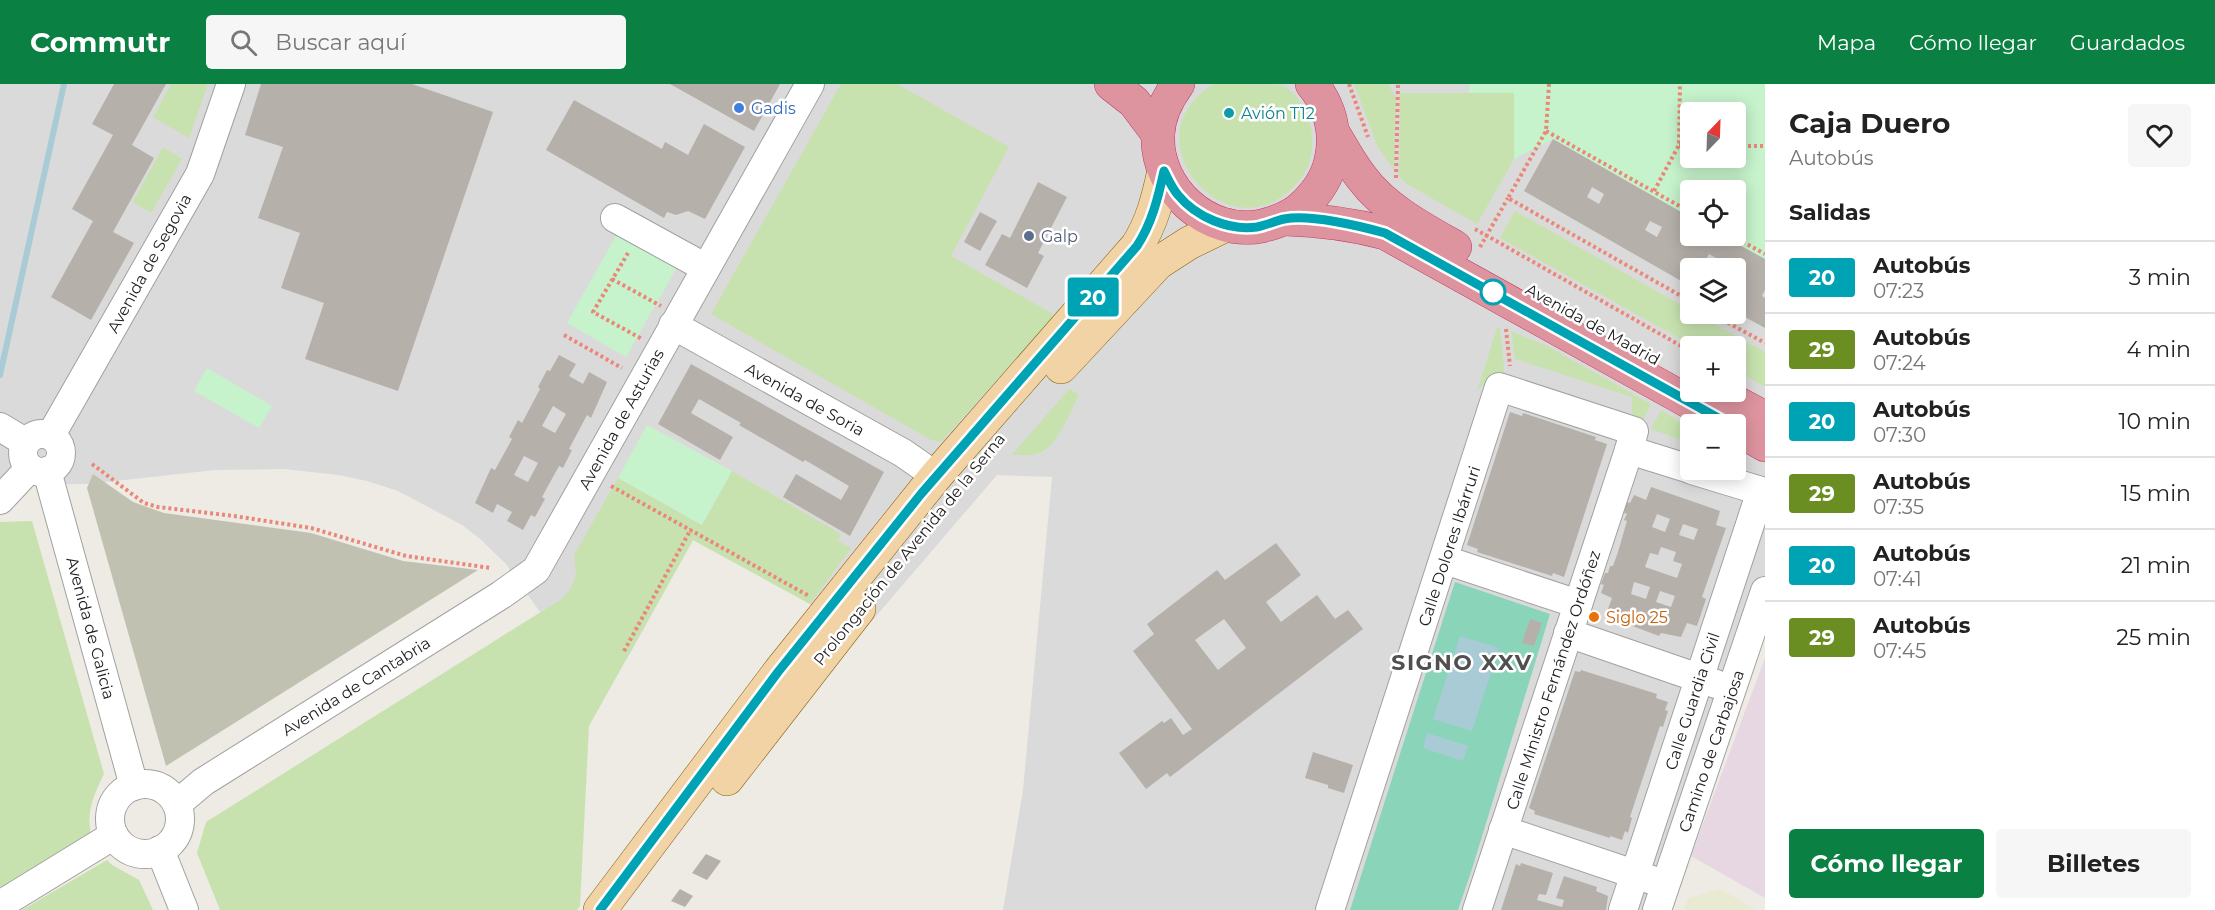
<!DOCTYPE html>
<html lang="es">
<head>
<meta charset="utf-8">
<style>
  body { margin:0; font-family:Montserrat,sans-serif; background:#f6f6f6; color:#222; height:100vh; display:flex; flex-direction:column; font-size:22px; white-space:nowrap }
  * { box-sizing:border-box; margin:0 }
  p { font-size:20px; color:#767676 }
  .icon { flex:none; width:33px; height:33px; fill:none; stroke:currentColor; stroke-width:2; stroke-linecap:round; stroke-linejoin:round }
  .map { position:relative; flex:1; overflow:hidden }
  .sheet { display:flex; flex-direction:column; background:#fff; width:450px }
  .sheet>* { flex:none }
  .badge { padding:0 12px; border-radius:4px; font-size:21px; line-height:39px }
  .needle { width:39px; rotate:23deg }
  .tools { position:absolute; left:1680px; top:18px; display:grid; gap:12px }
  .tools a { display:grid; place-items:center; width:66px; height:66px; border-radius:6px; background:#fff; box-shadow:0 3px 15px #0003; font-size:30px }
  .map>.badge { position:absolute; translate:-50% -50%; box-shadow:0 0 0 3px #fff }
  h2 { padding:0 24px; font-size:22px; line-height:54px }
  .round { display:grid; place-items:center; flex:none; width:63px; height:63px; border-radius:6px; background:#f6f6f6 }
  .summary { display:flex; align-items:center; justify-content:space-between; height:102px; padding:0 24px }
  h1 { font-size:28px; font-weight:700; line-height:45px }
  .action { display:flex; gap:12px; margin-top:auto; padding:12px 24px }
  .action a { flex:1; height:69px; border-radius:6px; background:#0b8043; color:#fff; font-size:24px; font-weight:700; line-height:69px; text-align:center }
  .action a+a { background:#f6f6f6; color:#222 }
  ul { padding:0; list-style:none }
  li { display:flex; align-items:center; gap:18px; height:72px; padding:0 24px; border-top:2px solid #e0e0e0 }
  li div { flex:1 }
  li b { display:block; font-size:22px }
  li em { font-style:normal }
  li .badge { min-width:66px; font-weight:700; text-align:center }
  header { display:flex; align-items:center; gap:36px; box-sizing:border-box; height:84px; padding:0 30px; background:#0b8043; color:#fff }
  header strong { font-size:28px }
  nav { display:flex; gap:33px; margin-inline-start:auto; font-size:21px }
  .search { width:420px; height:54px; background:#f6f6f6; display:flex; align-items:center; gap:15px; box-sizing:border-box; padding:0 21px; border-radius:6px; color:#767676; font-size:22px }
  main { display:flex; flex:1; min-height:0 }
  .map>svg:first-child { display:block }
  .residential { fill:#dbdada; fill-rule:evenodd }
  .industrial { fill:#e6d7e3 }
  .construction { fill:#c0c1b1 }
  .farmland { fill:#e8ead1 }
  .grass { fill:#c7e2af }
  .park { fill:#c6f3cb; fill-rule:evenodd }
  .pitch { fill:#8ad4ba }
  .water { fill:#a9cbd6 }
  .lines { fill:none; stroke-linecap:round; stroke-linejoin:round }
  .stream { stroke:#a9cbd6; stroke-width:6 }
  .building { fill:#b6b0aa; fill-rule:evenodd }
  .minor-casing { stroke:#a1a1a1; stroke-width:30 }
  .major-casing { stroke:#876310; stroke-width:34 }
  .highway-casing { stroke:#c63764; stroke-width:34 }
  .path { stroke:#ea8778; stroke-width:4; stroke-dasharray:3 3; stroke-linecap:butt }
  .minor { stroke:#fff; stroke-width:28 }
  .major { stroke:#f1d3a5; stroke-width:33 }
  .highway { stroke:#dd949f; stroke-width:33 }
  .line-casing { stroke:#fff; stroke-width:14 }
  .line { stroke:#00a3b4; stroke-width:9 }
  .shop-dot { fill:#3f7fe0; stroke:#fff; stroke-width:2 }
  .culture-dot { fill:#0f9aa8; stroke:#fff; stroke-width:2 }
  .service-dot { fill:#5c6f8a; stroke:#fff; stroke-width:2 }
  .stop-dot { fill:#fff; stroke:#00a3b4; stroke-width:3 }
  .food-dot { fill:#e8710a; stroke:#fff; stroke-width:2 }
  .labels { text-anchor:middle; stroke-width:5; stroke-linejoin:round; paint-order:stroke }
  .shop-label { font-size:16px; fill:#366cbe; stroke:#fff; text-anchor:start }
  .culture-label { font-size:16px; fill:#0d838f; stroke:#fff; text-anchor:start }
  .service-label { font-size:16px; fill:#4e5e75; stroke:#fff; text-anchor:start }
  .street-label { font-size:16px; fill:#1d1d1d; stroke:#fff }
  .food-label { font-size:16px; fill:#c56008; stroke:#fff; text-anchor:start }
  .district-label { font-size:22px; font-weight:bold; letter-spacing:1.5px; fill:#505050; stroke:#fff }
</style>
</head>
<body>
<header>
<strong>Commutr</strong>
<div class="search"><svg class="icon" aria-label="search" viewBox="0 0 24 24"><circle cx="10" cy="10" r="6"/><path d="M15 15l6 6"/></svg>Buscar aquí</div>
<nav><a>Mapa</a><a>Cómo llegar</a><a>Guardados</a></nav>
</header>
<main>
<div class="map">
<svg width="1765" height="826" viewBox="0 0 1765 826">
  <rect width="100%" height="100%" fill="#edebe4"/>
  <path class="residential" d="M 0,0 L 1765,0 L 1765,547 L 1671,826 L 1003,826 L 1023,706 L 1052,393 L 997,391 L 853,559 L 810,520 L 693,456 L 627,575 L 546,525 L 540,528 L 506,480 L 479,454 L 462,441 L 398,407 L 367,397 L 339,391 L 284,385 L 215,386 L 88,400 L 0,401 ZM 1690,28 L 1736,28 L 1736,74 L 1690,74 ZM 1690,106 L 1736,106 L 1736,152 L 1690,152 ZM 1690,184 L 1736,184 L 1736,230 L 1690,230 ZM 1690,262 L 1736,262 L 1736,308 L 1690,308 ZM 1690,340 L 1736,340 L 1736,386 L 1690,386 Z"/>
  <path class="industrial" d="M 1765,574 L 1765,814 L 1691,772 Z"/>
  <path class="construction" d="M 93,390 L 133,418 L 164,429 L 311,449 L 403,477 L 478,486 L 166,682 L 87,404 Z"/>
  <path class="farmland" d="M 1720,805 L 1756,826 L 1684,826 L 1688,814 Z"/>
  <g class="grass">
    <path d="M 171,0 L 208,0 L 189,54 L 153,33 Z"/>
    <path d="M 841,0 L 897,0 L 1009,63 L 951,172 L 1055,231 L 941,358 L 931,356 L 711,230 Z"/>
    <path d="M 1214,0 C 1226,0 1274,0 1282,1 C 1313,18 1322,67 1301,94 C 1235,181 1122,55 1214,0 Z"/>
    <path d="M 1354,0 L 1388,0 L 1396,14 L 1394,86 L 1378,63 Z"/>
    <path d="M 1400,9 L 1514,9 L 1514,75 L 1477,140 L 1407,100 L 1399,92 Z"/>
    <path d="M 163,63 L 182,75 L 151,129 L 133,118 Z"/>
    <path d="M 1515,127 L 1690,226 L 1690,230 L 1696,230 L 1765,268 L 1765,303 L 1736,286 L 1736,262 L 1693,262 L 1500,154 Z"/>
    <path d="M 1497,244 L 1500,244 L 1505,292 L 1486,298 L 1477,307 Z"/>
    <path d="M 1511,247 L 1547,262 L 1651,320 L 1643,336 L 1632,330 L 1632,313 L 1515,275 Z"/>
    <path d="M 1069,305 L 1079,310 C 1070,328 1057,366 1036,370 C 1029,372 1020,371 1012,371 Z"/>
    <path d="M 1661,326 L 1690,344 L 1690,359 L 1651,345 Z"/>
    <path d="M 732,387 L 841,450 L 838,457 L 851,464 L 810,520 L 693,456 L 589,642 L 580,822 L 577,826 L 220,826 L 197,769 L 206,738 L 560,516 L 569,507 L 574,497 L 576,489 L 574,471 L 618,394 L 702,441 Z"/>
    <path d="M 32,437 L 104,690 C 94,710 86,728 91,750 L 2,803 L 0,803 L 0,438 Z"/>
    <path d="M 107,776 L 112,781 L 139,796 L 153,826 L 22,826 Z"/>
  </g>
  <g class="park">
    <path d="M 1469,0 L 1765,0 L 1765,175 L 1723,152 L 1736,152 L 1736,106 L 1690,106 L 1690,133 L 1553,55 L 1514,75 L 1514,9 L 1469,9 ZM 1690,28 L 1736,28 L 1736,74 L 1690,74 Z"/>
    <path d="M 617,150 L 677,183 L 626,273 L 567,239 Z"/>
    <path d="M 207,284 L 272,322 L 259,344 L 194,307 Z"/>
    <path d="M 647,341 L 732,387 L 702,441 L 618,394 Z"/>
  </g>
  <path class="pitch" d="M 1455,498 L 1550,530 L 1472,785 L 1458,826 L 1350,826 Z"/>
  <g class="water">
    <path d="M 1460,552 L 1499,564 L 1472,647 L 1433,635 Z"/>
    <path d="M 1427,649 L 1468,662 L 1463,677 L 1423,664 Z"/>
  </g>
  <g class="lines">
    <path class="stream" d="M 0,291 L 64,0"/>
  </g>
  <g class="building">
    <path d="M 114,0 L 166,0 L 132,61 L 154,74 L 113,148 L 134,159 L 91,236 L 51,213 L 93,137 L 72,125 L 113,51 L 92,40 Z"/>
    <path d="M 261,0 L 412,0 L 493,28 L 398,307 L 305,275 L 324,219 L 281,204 L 300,149 L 258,134 L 283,63 L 245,51 Z"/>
    <path d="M 670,0 L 780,0 L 754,47 Z"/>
    <path d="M 574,16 L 662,65 L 665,58 L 688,71 L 704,40 L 745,63 L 705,135 L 688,127 L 676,131 L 667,128 L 664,134 L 546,66 Z"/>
    <path d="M 1553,55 L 1690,133 L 1690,152 L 1723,152 L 1765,175 L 1765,206 L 1762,212 L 1765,214 L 1765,244 L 1736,228 L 1736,184 L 1716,184 L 1721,177 L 1709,170 L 1704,179 L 1712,184 L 1690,184 L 1690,202 L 1524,107 ZM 1592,103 L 1604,110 L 1599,120 L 1587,113 ZM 1650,137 L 1662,143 L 1657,153 L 1645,146 Z"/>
    <path d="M 1038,98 L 1067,113 L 1038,169 L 1044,172 L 1027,204 L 985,181 L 1002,150 L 1010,154 Z"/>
    <path d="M 980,128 L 997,137 L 980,167 L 964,158 Z"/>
    <path d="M 559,271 L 576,280 L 569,292 L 583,300 L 589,288 L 607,298 L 591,334 L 587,331 L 569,365 L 572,366 L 563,384 L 559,382 L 542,413 L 545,415 L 535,433 L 531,431 L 523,446 L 507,437 L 512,428 L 497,420 L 493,429 L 475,419 L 491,384 L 495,386 L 512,355 L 509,353 L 518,336 L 522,339 L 540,305 L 538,303 L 547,286 L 550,287 ZM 553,322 L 566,330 L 555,349 L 542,342 ZM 524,372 L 538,379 L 528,398 L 514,391 Z"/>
    <path d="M 691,280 L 884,388 L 850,452 L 783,413 L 796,390 L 841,416 L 849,402 L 805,376 L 803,378 L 739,341 L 741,339 L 699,315 L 691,329 L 733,353 L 720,376 L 658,340 Z"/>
    <path d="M 1510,328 L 1522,332 L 1523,329 L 1596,353 L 1595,356 L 1607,360 L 1564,493 L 1553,489 L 1552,492 L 1477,468 L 1478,465 L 1467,461 Z"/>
    <path d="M 1651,403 L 1720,427 L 1716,441 L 1726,444 L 1702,513 L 1706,515 L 1697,542 L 1687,539 L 1681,553 L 1661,549 L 1659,552 L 1627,540 L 1628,538 L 1606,530 L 1612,514 L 1601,509 L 1604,501 L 1601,500 L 1605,489 L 1608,489 L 1610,482 L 1613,482 L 1618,468 L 1627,437 L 1624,436 L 1627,430 L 1624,429 L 1627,418 L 1630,419 L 1634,411 L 1646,416 ZM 1657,430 L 1670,435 L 1665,448 L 1652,443 ZM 1683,440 L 1698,445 L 1694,456 L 1679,451 ZM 1661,463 L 1676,468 L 1673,477 L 1682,480 L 1677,494 L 1645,483 L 1650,469 L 1658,471 ZM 1634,498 L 1650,503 L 1646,515 L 1631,510 ZM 1660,507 L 1675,512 L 1671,523 L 1656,518 Z"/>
    <path d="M 1276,459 L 1301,491 L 1266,518 L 1281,538 L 1317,511 L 1335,535 L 1348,526 L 1363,545 L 1170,693 L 1167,689 L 1146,705 L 1119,669 L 1162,637 L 1164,639 L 1171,634 L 1183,651 L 1192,645 L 1133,567 L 1154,550 L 1147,540 L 1217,486 L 1225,496 ZM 1224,535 L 1246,564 L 1218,586 L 1195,556 Z"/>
    <path d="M 1530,535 L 1542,539 L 1534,562 L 1522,559 Z"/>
    <path d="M 1581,586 L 1657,610 L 1656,614 L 1668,618 L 1665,626 L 1668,627 L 1663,643 L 1660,642 L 1630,733 L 1632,734 L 1628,749 L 1625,747 L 1622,756 L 1610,752 L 1610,754 L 1534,730 L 1535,727 L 1529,724 L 1575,587 L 1580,588 Z"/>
    <path d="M 1313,668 L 1353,681 L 1344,709 L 1328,704 L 1328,701 L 1305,694 Z"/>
    <path d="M 706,770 L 721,777 L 707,796 L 692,789 Z"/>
    <path d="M 1521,779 L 1553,789 L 1546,811 L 1539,810 L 1537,816 L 1562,823 L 1564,816 L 1556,814 L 1564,792 L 1597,803 L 1596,807 L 1608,812 L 1606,826 L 1501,826 L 1516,780 L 1520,782 Z"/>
    <path d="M 680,805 L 693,812 L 685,823 L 671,817 Z"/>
  </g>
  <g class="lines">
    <g class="minor-casing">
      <g id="minor">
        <path d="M 615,134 L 706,184"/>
        <path d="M 673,241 L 903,369 L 936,392"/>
        <path d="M 0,343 L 25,358"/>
        <circle cx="42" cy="369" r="19"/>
        <path d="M 51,351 L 200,90 L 231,0"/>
        <path d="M 47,387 L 134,702"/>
        <path d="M 0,416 L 30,384"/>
        <path d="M 1445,476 L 1578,520"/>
        <path d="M 1568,549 L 1716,600"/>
        <circle cx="145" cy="735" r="35"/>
        <path d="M 177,720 L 203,698 L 501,511 L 536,486 L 810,0"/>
        <path d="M 1503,746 L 1652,796"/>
        <path d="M 160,766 L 184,826"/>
        <path d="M 0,821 L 114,751"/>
        <path d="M 1330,826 L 1499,303 L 1634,347 L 1629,366 L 1690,385"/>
        <path d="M 1477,826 L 1629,366"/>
        <path d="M 1623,826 L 1761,407 L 1692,386"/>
        <path d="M 1657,826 L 1765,507"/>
      </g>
    </g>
    <g class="major-casing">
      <g id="major">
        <path d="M 1061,283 L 1158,179 L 1189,159 L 1226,141"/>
        <path d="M 727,695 L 859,525"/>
        <path d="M 600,826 L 779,588 L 936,392 L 1137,162 C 1152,139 1158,114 1164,87"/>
      </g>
    </g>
    <g class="highway-casing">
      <g id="highway">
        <path d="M 1111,0 L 1134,18 L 1158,50"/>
        <path d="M 1178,0 C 1167,15 1159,31 1158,50 C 1155,105 1208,153 1262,142 C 1277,138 1292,133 1303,122 C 1316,110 1327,95 1331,76 C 1337,49 1330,22 1312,0"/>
        <path d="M 1334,50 C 1343,65 1351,80 1362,94 C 1384,124 1423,145 1455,163"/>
        <path d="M 1285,135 C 1319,136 1351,140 1385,149 L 1729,340"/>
        <path d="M 1717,308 L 1765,334"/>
        <path d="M 1736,344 L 1765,361"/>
      </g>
    </g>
    <g class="path">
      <path d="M 1349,0 L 1368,53"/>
      <path d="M 1549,0 L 1546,47 L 1508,114 L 1690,217"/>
      <path d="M 1546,47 L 1690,128"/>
      <path d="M 1679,61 L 1690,61"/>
      <path d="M 1736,62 L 1765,62"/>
      <path d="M 1396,94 L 1398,0"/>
      <path d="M 1654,107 L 1679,61 L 1680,0"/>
      <path d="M 1475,145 L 1690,267"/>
      <path d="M 1732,152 L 1765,170"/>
      <path d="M 1480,163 L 1508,114"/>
      <path d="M 628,169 L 593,228 L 642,255"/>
      <path d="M 612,195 L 661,222"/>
      <path d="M 1712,230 L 1765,259"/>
      <path d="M 1506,245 L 1510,282"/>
      <path d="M 564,251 L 622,284"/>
      <path d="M 92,380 L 144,419 L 158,423 L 234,432 L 311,444 L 406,472 L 491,484"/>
      <path d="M 611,402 L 809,512"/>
      <path d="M 624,567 L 691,445"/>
    </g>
    <use href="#minor" class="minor"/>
    <use href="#major" class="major"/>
    <use href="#highway" class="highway"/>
  </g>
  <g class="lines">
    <g class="line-casing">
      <path id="line" d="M 600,826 L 778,588 L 921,410 L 1137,162 C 1152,139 1158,114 1164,87 C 1168,95 1172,104 1178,111 C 1196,133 1229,147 1257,143 C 1267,141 1275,137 1284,135 C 1310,130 1360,142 1385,149 L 1729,340"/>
    </g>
    <use href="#line" class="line"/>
  </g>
  <circle class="shop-dot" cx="739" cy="24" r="6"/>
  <circle class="culture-dot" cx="1229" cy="29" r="6"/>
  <circle class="service-dot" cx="1029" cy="152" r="6"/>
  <circle class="stop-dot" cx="1493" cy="208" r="12"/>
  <circle class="food-dot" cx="1594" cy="533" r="6"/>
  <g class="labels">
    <g class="shop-label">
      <text x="751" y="30">Gadis</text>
    </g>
    <g class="culture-label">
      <text x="1241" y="35">Avión T12</text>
    </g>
    <g class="service-label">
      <text x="1041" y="158">Galp</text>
    </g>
    <g class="street-label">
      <text transform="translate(149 179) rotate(-61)" y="6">Avenida de Segovia</text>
      <text transform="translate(1593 240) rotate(29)" y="6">Avenida de Madrid</text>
      <text transform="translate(805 315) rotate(29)" y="6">Avenida de Soria</text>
      <text transform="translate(621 335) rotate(-61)" y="6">Avenida de Asturias</text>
      <text transform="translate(1449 462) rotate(-72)" y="6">Calle Dolores Ibárruri</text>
      <text transform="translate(909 465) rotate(-51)" y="6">Prolongación de Avenida de la Serna</text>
      <text transform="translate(91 544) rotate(75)" y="6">Avenida de Galicia</text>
      <text transform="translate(1553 596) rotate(-72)" y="6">Calle Ministro Fernández Ordóñez</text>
      <text transform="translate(356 602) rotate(-32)" y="6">Avenida de Cantabria</text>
      <text transform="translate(1692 617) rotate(-72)" y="6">Calle Guardia Civil</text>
      <text transform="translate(1711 667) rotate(-71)" y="6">Camino de Carbajosa</text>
    </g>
    <g class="food-label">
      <text x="1606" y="539">Siglo 25</text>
    </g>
    <g class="district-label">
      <text x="1462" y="586">SIGNO XXV</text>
    </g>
  </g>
</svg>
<div class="tools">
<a><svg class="needle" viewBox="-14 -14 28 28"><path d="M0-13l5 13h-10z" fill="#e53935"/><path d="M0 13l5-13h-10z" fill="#767676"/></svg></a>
<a><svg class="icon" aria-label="locate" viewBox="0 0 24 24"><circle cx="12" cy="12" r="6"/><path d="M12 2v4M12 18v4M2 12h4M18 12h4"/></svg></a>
<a><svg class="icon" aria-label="layers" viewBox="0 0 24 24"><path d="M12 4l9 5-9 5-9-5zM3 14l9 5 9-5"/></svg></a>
<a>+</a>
<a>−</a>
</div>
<b class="badge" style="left:1093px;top:213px;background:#00a3b4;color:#fff">20</b>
</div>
<section class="sheet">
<div class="summary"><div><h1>Caja Duero</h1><p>Autobús</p></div><a class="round"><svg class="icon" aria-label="heart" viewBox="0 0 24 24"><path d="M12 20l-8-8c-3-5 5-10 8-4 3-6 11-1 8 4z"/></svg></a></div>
<h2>Salidas</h2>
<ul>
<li><span class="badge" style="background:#00a3b4;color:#fff">20</span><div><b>Autobús</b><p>07:23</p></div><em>3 min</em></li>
<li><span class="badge" style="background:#6b8e23;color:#fff">29</span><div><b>Autobús</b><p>07:24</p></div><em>4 min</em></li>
<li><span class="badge" style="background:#00a3b4;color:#fff">20</span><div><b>Autobús</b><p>07:30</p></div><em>10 min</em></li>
<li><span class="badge" style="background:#6b8e23;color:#fff">29</span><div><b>Autobús</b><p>07:35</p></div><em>15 min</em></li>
<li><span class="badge" style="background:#00a3b4;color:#fff">20</span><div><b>Autobús</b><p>07:41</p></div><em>21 min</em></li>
<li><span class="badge" style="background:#6b8e23;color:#fff">29</span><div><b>Autobús</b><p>07:45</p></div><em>25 min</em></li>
</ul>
<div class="action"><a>Cómo llegar</a><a>Billetes</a></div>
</section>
</main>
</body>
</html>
